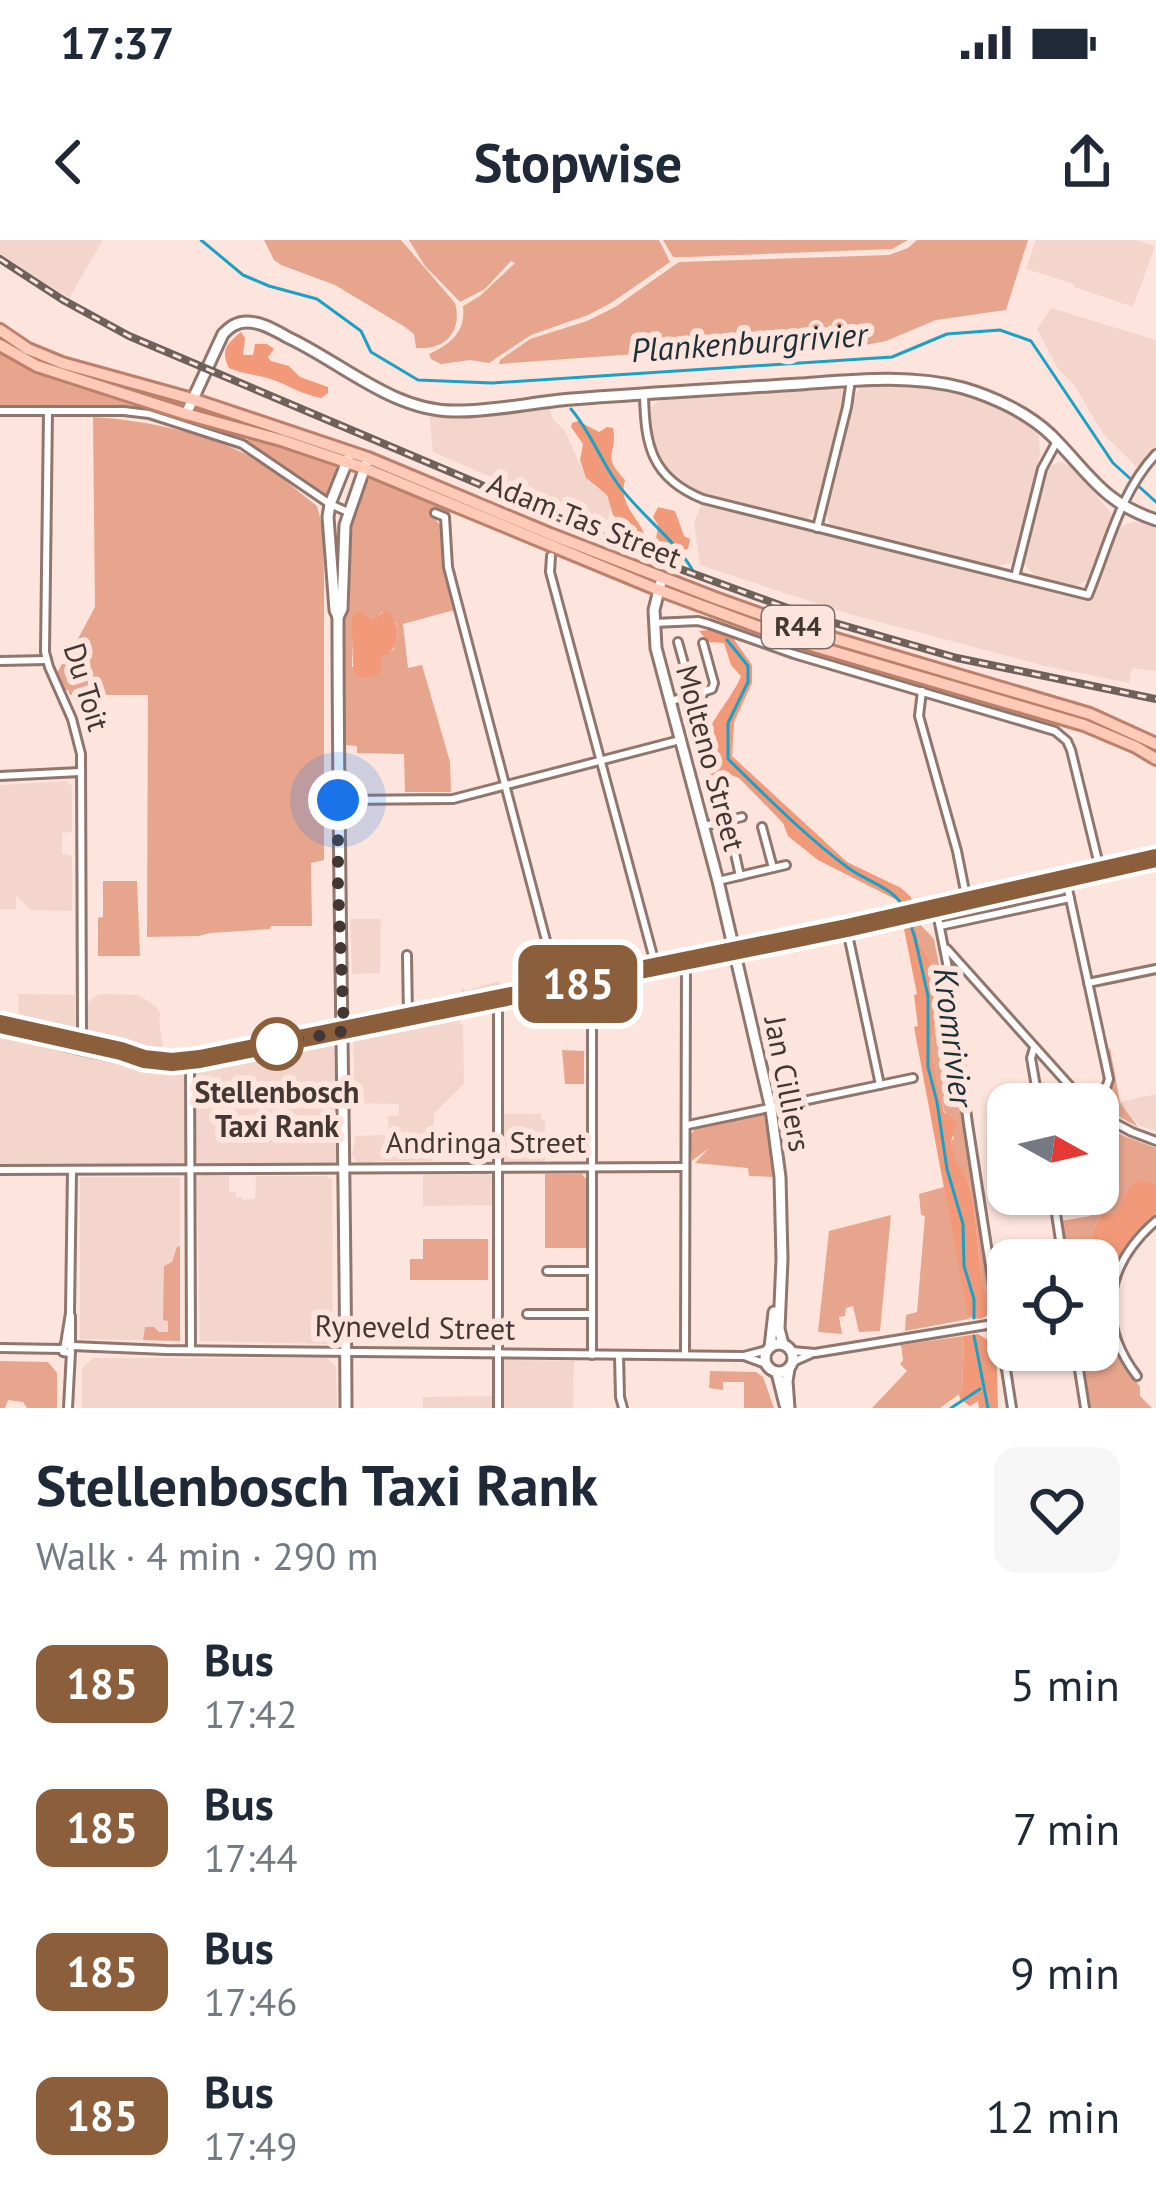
<!DOCTYPE html>
<html lang="en">
<head>
<meta charset="utf-8">
<style>
  body { margin:0; font-family:"PT Sans",sans-serif; background:#f6f6f7; color:#1f2937; height:100vh; display:flex; flex-direction:column; font-size:45px; white-space:nowrap }
  * { box-sizing:border-box; margin:0 }
  p { font-size:39px; color:#747a83 }
  .icon { flex:none; width:66px; height:66px; fill:none; stroke:currentColor; stroke-width:2; stroke-linecap:round; stroke-linejoin:round }
  .map { position:relative; height:1168px; overflow:hidden }
  .details { display:flex; flex-direction:column; background:#fff; flex:1 }
  .details>* { flex:none }
  .badge { padding:0 24px; border-radius:18px; font-size:42px; line-height:78px }
  .needle { width:78px; rotate:98deg }
  .fabs { position:absolute; left:987px; top:843px; display:grid; gap:24px }
  .fabs a { display:grid; place-items:center; width:132px; height:132px; border-radius:24px; background:#fff; box-shadow:0 3px 9px #0004; font-size:60px }
  .you { position:absolute; width:60px; height:60px; margin:-30px; border:9px solid #fff; border-radius:50%; background:#1a73e8; box-shadow:0 0 0 18px #1a73e833 }
  .map>.badge { position:absolute; translate:-50% -50%; box-shadow:0 0 0 6px #fff }
  .round { display:grid; place-items:center; flex:none; width:126px; height:126px; border-radius:24px; background:#f6f6f7 }
  .overview { display:flex; align-items:center; justify-content:space-between; height:204px; padding:0 36px }
  h1 { font-size:57px; font-weight:700; line-height:90px }
  ul { padding:0; list-style:none }
  li { display:flex; align-items:center; gap:36px; height:144px; padding:0 36px }
  li div { flex:1 }
  li b { display:block; font-size:45px }
  li em { font-style:normal }
  li .badge { min-width:132px; font-weight:700; text-align:center }
  .status { display:flex; justify-content:space-between; align-items:center; height:84px; padding:0 60px; background:#fff; direction:ltr }
  .status svg { height:33px; fill:currentColor }
  header { display:flex; justify-content:space-between; align-items:center; height:156px; padding:0 36px; background:#fff; font-size:54px; font-weight:700 }
  .map>svg:first-child { display:block }
  .built { fill:#f3d5cb }
  .green { fill:#e8a58d; fill-rule:evenodd }
  .forest { fill:#f29979 }
  .lines { fill:none; stroke-linecap:round; stroke-linejoin:round }
  .stream { stroke:#1ca0c4; stroke-width:3 }
  .minor-casing { stroke:#90766d; stroke-width:12 }
  .tertiary-casing { stroke:#90766d; stroke-width:15 }
  .primary-casing { stroke:#bd806a; stroke-width:16 }
  .minor { stroke:#fff; stroke-width:6 }
  .tertiary { stroke:#fff; stroke-width:9 }
  .primary { stroke:#ffcab8; stroke-width:10 }
  .rail-casing { stroke:#6e605b; stroke-width:8 }
  .rail { stroke:#fde5dd; stroke-width:3; stroke-dasharray:9; stroke-linecap:butt }
  .line-casing { stroke:#fff; stroke-width:27 }
  .line { stroke:#8b5e3c; stroke-width:18 }
  .walk { stroke:#423733; stroke-width:12; stroke-dasharray:0 21.6 }
  .stop-dot { fill:#fff; stroke:#8b5e3c; stroke-width:6 }
  .labels { text-anchor:middle; stroke-width:12; stroke-linejoin:round; paint-order:stroke }
  .shield { fill:#fde5dd; stroke:#7a6b66; stroke-width:3 }
  .shield-label { font-size:27px; font-weight:bold; fill:#423733 }
  .street-label { font-size:30px; fill:#423733; stroke:#fde5dd }
  .stop-label { font-size:30px; font-weight:bold; fill:#423733; stroke:#fde5dd }
  .water-label { font-size:33px; font-style:italic; fill:#1b2f37; stroke:#fde5dd }
</style>
</head>
<body>
<div class="status"><b>17:37</b><svg viewBox="0 0 49 12"><path d="M0 12V9h3v3zM5 12V6h3v6zM10 12V3h3v9zM15 12V0h3v12zM26 1h20v11H26zM47 4h2v5h-2z"/></svg></div>
<header><svg class="icon" aria-label="back" viewBox="0 0 24 24"><path d="M15 5l-7 7 7 7"/></svg>Stopwise<svg class="icon" aria-label="share" viewBox="0 0 24 24"><path d="M12 15V3M7 8l5-5 5 5M5 13v7h14v-7"/></svg></header>
<div class="map">
<svg width="1156" height="1168" viewBox="0 0 1156 1168">
  <rect width="100%" height="100%" fill="#fde5dd"/>
  <g class="built">
    <path d="M 0,0 L 103,0 L 69,58 L 0,14 Z"/>
    <path d="M 1036,0 L 1136,0 L 1155,6 L 1133,67 L 1074,47 L 1074,44 L 1026,29 Z"/>
    <path d="M 1051,68 L 1156,100 L 1156,207 L 1137,227 L 1104,195 L 1074,145 L 1058,129 L 1037,89 Z"/>
    <path d="M 868,144 L 917,144 L 963,153 L 1011,173 L 1033,187 L 1039,196 L 1040,215 L 1015,316 L 1010,323 L 995,327 L 830,285 L 825,271 L 854,158 L 859,149 Z"/>
    <path d="M 835,146 L 842,150 L 845,162 L 817,270 L 806,279 L 694,251 L 673,237 L 656,213 L 650,194 L 649,176 L 650,169 L 662,157 Z"/>
    <path d="M 549,166 L 553,179 L 565,191 L 588,242 L 607,255 L 611,271 L 605,286 L 433,212 L 429,173 L 467,176 Z"/>
    <path d="M 1060,222 L 1073,227 L 1111,273 L 1110,283 L 1090,338 L 1077,346 L 1037,338 L 1024,324 L 1024,314 L 1044,235 L 1052,225 Z"/>
    <path d="M 702,263 L 1090,360 L 1121,286 L 1136,281 L 1156,286 L 1156,431 L 1132,428 L 1129,443 L 1041,425 L 846,373 L 700,325 L 694,283 Z"/>
    <path d="M 67,541 L 72,546 L 72,592 L 62,593 L 62,614 L 72,616 L 72,671 L 30,670 L 16,655 L 16,669 L 0,669 L 0,545 Z"/>
    <path d="M 350,679 L 381,679 L 380,733 L 352,734 Z"/>
    <path d="M 499,741 L 502,752 L 417,767 L 411,771 L 410,749 L 411,759 L 416,763 L 461,753 L 462,748 L 465,751 Z"/>
    <path d="M 18,754 L 75,755 L 75,794 L 68,796 L 0,780 L 0,772 L 19,776 Z"/>
    <path d="M 107,754 L 138,755 L 157,767 L 161,776 L 159,781 L 164,811 L 147,814 L 86,799 L 86,764 L 97,755 Z"/>
    <path d="M 584,754 L 584,784 L 545,784 L 545,762 Z"/>
    <path d="M 455,778 L 460,778 L 460,784 L 463,784 L 464,844 L 434,873 L 433,921 L 373,921 L 369,924 L 356,922 L 352,915 L 356,896 L 388,895 L 388,876 L 399,876 L 399,864 L 355,863 L 353,799 L 359,794 L 419,789 L 435,782 L 437,785 L 454,781 Z"/>
    <path d="M 0,793 L 133,823 L 181,830 L 186,837 L 186,916 L 183,923 L 180,925 L 0,926 Z"/>
    <path d="M 324,800 L 333,802 L 337,808 L 334,820 L 337,831 L 336,921 L 330,924 L 268,925 L 207,925 L 198,922 L 195,916 L 195,874 L 196,835 L 199,827 L 321,803 Z"/>
    <path d="M 1156,854 L 1156,891 L 1139,885 L 1119,862 Z"/>
    <path d="M 504,874 L 541,874 L 541,879 L 545,882 L 545,921 L 508,923 L 504,920 L 501,913 L 504,911 Z"/>
    <path d="M 480,931 L 487,932 L 493,940 L 493,965 L 423,966 L 423,934 L 477,934 Z"/>
    <path d="M 201,935 L 229,936 L 229,952 L 236,952 L 236,957 L 241,957 L 242,960 L 255,959 L 256,936 L 326,936 L 332,939 L 333,1100 L 330,1104 L 200,1101 L 197,938 Z"/>
    <path d="M 80,937 L 180,937 L 180,1101 L 80,1099 Z"/>
    <path d="M 513,1117 L 516,1120 L 574,1121 L 573,1168 L 502,1168 L 502,1123 L 506,1118 Z"/>
    <path d="M 93,1118 L 327,1118 L 336,1126 L 337,1168 L 82,1168 L 82,1128 Z"/>
    <path d="M 492,1156 L 492,1168 L 423,1168 L 423,1157 Z"/>
  </g>
  <g class="green">
    <path d="M 264,0 L 401,0 L 455,63 C 463,92 444,111 416,108 L 414,94 L 405,87 L 335,45 L 281,25 L 274,20 Z"/>
    <path d="M 409,0 L 659,0 L 670,22 L 611,63 L 588,75 L 531,95 L 489,123 L 470,120 L 441,124 L 431,119 L 429,114 C 451,104 466,91 463,66 L 480,56 L 515,23 L 511,21 L 485,49 L 460,62 L 425,26 Z"/>
    <path d="M 663,0 L 908,0 L 892,9 L 687,17 L 673,17 Z"/>
    <path d="M 917,0 L 1028,0 L 1006,70 L 936,80 L 886,101 L 860,106 L 663,112 L 499,124 L 500,120 L 530,99 L 587,81 L 615,67 L 679,22 L 889,15 L 908,8 Z"/>
    <path d="M 0,111 L 46,133 L 148,167 L 147,170 L 112,166 L 0,167 Z"/>
    <path d="M 93,177 C 147,180 218,195 265,225 C 283,238 300,253 317,266 L 323,290 L 324,337 L 324,620 L 311,623 L 312,686 L 271,686 L 270,689 L 210,693 L 199,696 L 147,697 L 148,455 L 70,455 L 68,450 L 64,450 L 57,433 L 62,424 L 88,424 L 85,410 L 72,410 L 95,367 Z"/>
    <path d="M 249,196 L 335,223 L 337,231 L 327,254 L 321,254 L 246,202 Z"/>
    <path d="M 370,239 L 379,239 L 455,268 L 453,273 L 433,270 L 432,275 L 440,285 L 443,321 L 454,370 L 403,384 L 408,428 L 422,425 L 450,522 L 451,552 L 405,552 L 404,514 L 357,513 L 357,506 L 345,505 L 344,404 L 348,302 L 354,275 L 366,242 ZM 382,372 L 396,383 L 397,397 L 393,410 L 379,418 L 383,426 L 352,427 L 354,376 L 359,373 L 375,379 Z"/>
    <path d="M 103,641 L 137,641 L 140,716 L 98,716 L 98,678 L 103,677 Z"/>
    <path d="M 915,679 L 934,699 L 943,745 L 989,1058 L 990,1072 L 981,1035 L 973,959 L 966,936 L 954,920 L 951,902 L 954,898 C 941,866 923,805 938,773 L 934,759 L 934,747 L 929,737 L 932,725 L 919,702 Z"/>
    <path d="M 1110,808 L 1120,862 L 1138,887 L 1100,866 L 1112,845 L 1106,812 Z"/>
    <path d="M 562,810 L 584,811 L 584,844 L 565,844 Z"/>
    <path d="M 764,874 L 768,878 L 775,937 L 749,936 L 748,928 L 695,923 L 709,908 L 692,921 L 690,897 L 695,888 Z"/>
    <path d="M 1098,882 L 1124,896 L 1156,908 L 1156,945 L 1128,949 L 1117,972 L 1102,974 C 1095,988 1089,994 1091,1010 L 1084,1019 L 1066,1020 L 1060,981 L 1091,976 L 1088,955 L 1098,954 C 1105,937 1098,903 1098,882 Z"/>
    <path d="M 545,934 L 582,934 L 586,939 L 587,1008 L 545,1008 Z"/>
    <path d="M 944,947 L 969,1079 L 905,1091 L 906,1075 L 917,1072 L 925,976 L 921,975 L 919,954 Z"/>
    <path d="M 891,975 L 880,1091 L 859,1092 L 853,1066 L 846,1068 L 845,1076 L 839,1077 L 842,1094 L 818,1092 L 829,991 Z"/>
    <path d="M 423,999 L 488,999 L 488,1040 L 410,1040 L 410,1019 L 423,1019 Z"/>
    <path d="M 180,1006 L 180,1101 L 143,1100 L 145,1087 L 154,1087 L 159,1092 L 168,1092 L 168,1081 L 163,1080 L 164,1026 L 172,1022 L 177,1007 Z"/>
    <path d="M 964,1096 L 962,1152 L 940,1168 L 872,1168 L 907,1131 L 900,1124 L 903,1120 L 901,1105 Z"/>
    <path d="M 1080,1110 L 1087,1117 L 1095,1131 L 1113,1123 L 1119,1116 L 1140,1147 L 1140,1156 L 1152,1168 L 1088,1168 Z"/>
    <path d="M 0,1121 L 48,1122 L 57,1133 L 57,1168 L 27,1168 L 23,1162 L 8,1160 L 5,1168 L 0,1168 Z"/>
    <path d="M 710,1131 L 756,1132 L 763,1137 L 774,1168 L 744,1168 L 744,1142 L 723,1142 L 723,1150 L 709,1148 Z"/>
  </g>
  <g class="forest">
    <path d="M 241,92 L 245,98 L 243,115 L 253,115 L 255,104 L 267,104 L 274,109 L 268,117 L 271,121 L 289,126 L 300,137 L 328,147 L 328,153 L 321,158 C 303,155 288,145 271,139 C 257,135 243,134 229,128 C 220,110 227,104 241,92 Z"/>
    <path d="M 578,181 L 599,192 L 607,187 L 613,188 C 618,216 600,214 625,240 C 618,264 638,277 646,297 L 640,302 L 621,294 L 621,283 L 613,275 L 607,255 L 586,238 L 580,220 L 583,204 L 571,187 L 572,183 Z"/>
    <path d="M 658,267 L 675,271 L 684,296 L 690,299 L 688,309 L 681,310 L 656,300 L 658,285 L 653,277 Z"/>
    <path d="M 386,370 C 402,382 401,413 380,417 L 383,426 L 378,435 C 348,444 354,427 353,406 C 353,395 351,387 353,376 L 359,372 L 374,379 Z"/>
    <path d="M 709,390 L 733,398 L 752,425 L 752,443 L 734,482 L 732,516 L 847,622 L 901,648 L 911,657 L 913,666 L 902,669 L 897,660 L 818,620 L 788,596 L 783,583 L 739,538 L 726,533 L 712,542 C 710,532 703,523 702,514 C 699,492 732,460 741,436 L 731,425 L 724,403 L 709,402 L 699,391 Z"/>
    <path d="M 915,679 L 919,702 L 932,725 L 929,737 L 934,747 L 934,759 L 939,774 C 924,801 938,843 944,873 L 957,881 L 951,902 L 955,920 L 966,936 L 973,959 L 981,1035 L 990,1072 C 983,1081 977,1079 968,1077 L 914,787 L 918,786 L 914,755 L 917,754 L 903,684 Z"/>
    <path d="M 1139,940 L 1156,945 L 1156,977 C 1106,1016 1094,1058 1119,1116 L 1102,1133 L 1095,1131 L 1087,1117 L 1080,1110 L 1098,1110 L 1098,1020 L 1082,1020 L 1091,1010 C 1089,994 1095,988 1102,974 L 1117,972 L 1128,949 Z"/>
    <path d="M 978,1094 L 986,1099 L 990,1096 L 993,1098 L 996,1103 L 998,1168 L 979,1168 L 978,1161 L 970,1166 L 960,1159 L 959,1154 L 962,1151 L 964,1096 Z"/>
  </g>
  <g class="lines">
    <g class="stream">
      <path d="M 201,0 L 243,35 L 269,46 L 317,59 L 361,91 L 371,112 L 418,140 L 492,143 L 892,117 L 947,94 L 1000,90 L 1031,101 L 1113,223 L 1156,262"/>
      <path d="M 571,169 C 590,191 600,219 617,243 C 638,273 676,300 693,331"/>
      <path d="M 727,400 L 748,426 L 748,442 L 728,483 L 728,519 C 766,556 804,595 847,627 C 866,642 896,647 905,671"/>
      <path d="M 909,680 L 915,698 L 928,756 L 928,827 L 937,862 L 947,929 L 963,984 L 964,1026 L 974,1059 L 974,1078"/>
      <path d="M 974,1096 L 988,1168"/>
      <path d="M 951,1168 L 980,1149"/>
    </g>
    <g class="minor-casing">
      <g id="minor">
        <path d="M 644,154 C 645,205 651,238 703,259 L 1088,355 C 1108,307 1120,252 1156,214"/>
        <path d="M 0,171 L 124,171 L 149,174 L 242,204 L 330,264 L 348,272"/>
        <path d="M 48,171 L 45,412 L 49,427 L 72,479 L 81,514 L 82,794 L 78,807"/>
        <path d="M 435,273 L 445,277 L 448,327 L 455,354 L 558,746"/>
        <path d="M 817,288 L 847,167 L 851,140"/>
        <path d="M 551,316 L 550,332 L 656,727"/>
        <path d="M 1015,337 L 1042,229 L 1056,203"/>
        <path d="M 654,383 L 698,381 L 709,384 L 794,414 L 1055,491 L 1067,501 L 1071,510 L 1100,629"/>
        <path d="M 678,402 L 693,456"/>
        <path d="M 0,421 L 47,420"/>
        <path d="M 922,451 L 919,476 L 957,611 L 967,661"/>
        <path d="M 671,461 L 712,449 L 714,443 L 703,403"/>
        <path d="M 697,477 L 703,453"/>
        <path d="M 0,536 L 80,532"/>
        <path d="M 338,560 L 453,559 L 680,500"/>
        <path d="M 725,581 L 716,546 L 727,544"/>
        <path d="M 704,586 L 742,577"/>
        <path d="M 762,587 L 773,628"/>
        <path d="M 731,596 L 740,636"/>
        <path d="M 1066,640 L 1109,839 L 1104,854 L 1090,864"/>
        <path d="M 718,641 L 786,625"/>
        <path d="M 936,668 L 949,733 L 968,884 L 1012,1168"/>
        <path d="M 940,686 L 1070,658"/>
        <path d="M 847,690 L 880,845"/>
        <path d="M 947,709 L 1086,864"/>
        <path d="M 407,715 L 408,777"/>
        <path d="M 592,741 L 592,1115"/>
        <path d="M 1088,743 L 1156,729"/>
        <path d="M 498,773 L 498,1168"/>
        <path d="M 1034,808 L 1031,818 L 1039,864"/>
        <path d="M 190,820 L 191,1110"/>
        <path d="M 1098,874 L 1132,892 L 1156,901"/>
        <path d="M 688,885 L 913,838"/>
        <path d="M 0,930 L 685,927"/>
        <path d="M 1053,954 L 1063,1020"/>
        <path d="M 547,1031 L 592,1031"/>
        <path d="M 527,1074 L 592,1074"/>
        <path d="M 71,1076 L 71,1105"/>
        <path d="M 65,1104 L 70,1073 L 72,930"/>
        <path d="M 65,1104 L 72,1106 L 69,1113 L 63,1112 Z"/>
        <path d="M 72,1106 L 166,1110 L 744,1116 L 767,1110"/>
        <path d="M 0,1108 L 62,1109"/>
        <path d="M 1076,1110 L 1085,1168"/>
        <path d="M 792,1111 L 815,1113 L 999,1083"/>
        <path d="M 619,1115 L 620,1157 L 623,1168"/>
        <path d="M 685,1115 L 686,721"/>
        <path d="M 744,1116 L 766,1124"/>
        <path d="M 793,1122 L 811,1114"/>
        <path d="M 1137,1136 C 1096,1082 1105,1025 1156,981"/>
        <path d="M 68,1168 L 71,1112"/>
      </g>
    </g>
    <g class="tertiary-casing">
      <g id="tertiary">
        <path d="M 186,174 L 223,94 C 230,87 236,82 247,82 C 262,82 276,91 289,98 C 342,123 393,171 454,171 C 493,172 533,162 572,159 C 648,153 724,149 800,144 C 855,140 910,134 963,148 C 994,157 1028,173 1051,195 C 1089,233 1102,262 1156,280"/>
        <path d="M 662,338 L 654,370 L 656,408 L 718,641 L 771,869 L 780,937 L 782,1019 L 779,1089 L 783,1104"/>
        <path d="M 338,377 L 335,370 L 328,277 L 330,264 L 348,219"/>
        <path d="M 0,789 C 66,804 132,827 200,819 L 408,779 L 847,688 L 1156,618"/>
        <circle cx="779" cy="1118" r="14"/>
        <path d="M 770,1107 L 774,1072"/>
        <path d="M 789,1129 L 787,1141 L 789,1168"/>
        <path d="M 777,1133 L 785,1165 L 788,1168"/>
        <path d="M 346,1168 C 345,904 338,641 338,377 L 342,369 L 345,285 L 366,224"/>
      </g>
    </g>
    <g class="primary-casing">
      <g id="primary">
        <path d="M 0,90 L 28,109 L 62,123 L 192,159 L 368,218 L 550,294 L 715,358 L 802,389 L 1090,474 L 1156,504"/>
        <path d="M 0,105 L 37,126 L 186,174 L 281,200 L 364,228 L 659,350 L 797,401 L 1084,485 L 1136,507 L 1156,519"/>
      </g>
    </g>
    <use href="#minor" class="minor"/>
    <use href="#tertiary" class="tertiary"/>
    <use href="#primary" class="primary"/>
    <g class="rail-casing">
      <path id="rail" d="M 0,19 L 63,60 L 129,96 L 680,329 L 807,375 L 957,418 L 1156,459"/>
    </g>
    <use href="#rail" class="rail"/>
  </g>
  <g class="lines">
    <g class="line-casing">
      <path id="line" d="M 0,784 L 121,811 L 144,819 L 172,822 L 200,819 L 847,688 L 1156,618"/>
    </g>
    <use href="#line" class="line"/>
    <path class="walk" d="M 277,804 L 344,791 L 338,645 L 338,560"/>
  </g>
  <circle class="stop-dot" cx="277" cy="804" r="24"/>
  <g class="labels">
    <rect class="shield" x="762" y="366" width="72" height="42" rx="9"/>
    <g class="shield-label">
      <text x="798" y="396">R44</text>
    </g>
    <g class="street-label">
      <text transform="translate(584 281) rotate(22)" y="10">Adam Tas Street</text>
      <text transform="translate(86 447) rotate(73)" y="10">Du Toit</text>
      <text transform="translate(710 518) rotate(75)" y="10">Molteno Street</text>
      <text transform="translate(787 844) rotate(79)" y="10">Jan Cilliers</text>
      <text x="486" y="913">Andringa Street</text>
      <text transform="translate(415 1088) rotate(1)" y="10">Ryneveld Street</text>
    </g>
    <g class="stop-label">
      <text x="277" y="863">Stellenbosch<tspan x="277" dy="34">Taxi Rank</tspan></text>
    </g>
    <g class="water-label">
      <text transform="translate(749 102) rotate(-4)" y="12">Plankenburgrivier</text>
      <text transform="translate(954 797) rotate(83)" y="12">Kromrivier</text>
    </g>
  </g>
</svg>
<div class="fabs">
<a><svg class="needle" viewBox="-14 -14 28 28"><path d="M0-13l5 13h-10z" fill="#e53935"/><path d="M0 13l5-13h-10z" fill="#747a83"/></svg></a>
<a><svg class="icon" aria-label="locate" viewBox="0 0 24 24"><circle cx="12" cy="12" r="6"/><path d="M12 2v4M12 18v4M2 12h4M18 12h4"/></svg></a>
</div>
<div class="you" style="left:338px;top:560px"></div>
<b class="badge" style="left:578px;top:744px;background:#8b5e3c;color:#fff">185</b>
</div>
<section class="details">
<div class="overview"><div><h1>Stellenbosch Taxi Rank</h1><p>Walk · 4 min · 290 m</p></div><a class="round"><svg class="icon" aria-label="heart" viewBox="0 0 24 24"><path d="M12 20l-8-8c-3-5 5-10 8-4 3-6 11-1 8 4z"/></svg></a></div>
<ul>
<li><span class="badge" style="background:#8b5e3c;color:#fff">185</span><div><b>Bus</b><p>17:42</p></div><em>5 min</em></li>
<li><span class="badge" style="background:#8b5e3c;color:#fff">185</span><div><b>Bus</b><p>17:44</p></div><em>7 min</em></li>
<li><span class="badge" style="background:#8b5e3c;color:#fff">185</span><div><b>Bus</b><p>17:46</p></div><em>9 min</em></li>
<li><span class="badge" style="background:#8b5e3c;color:#fff">185</span><div><b>Bus</b><p>17:49</p></div><em>12 min</em></li>
</ul>
</section>
</body>
</html>
